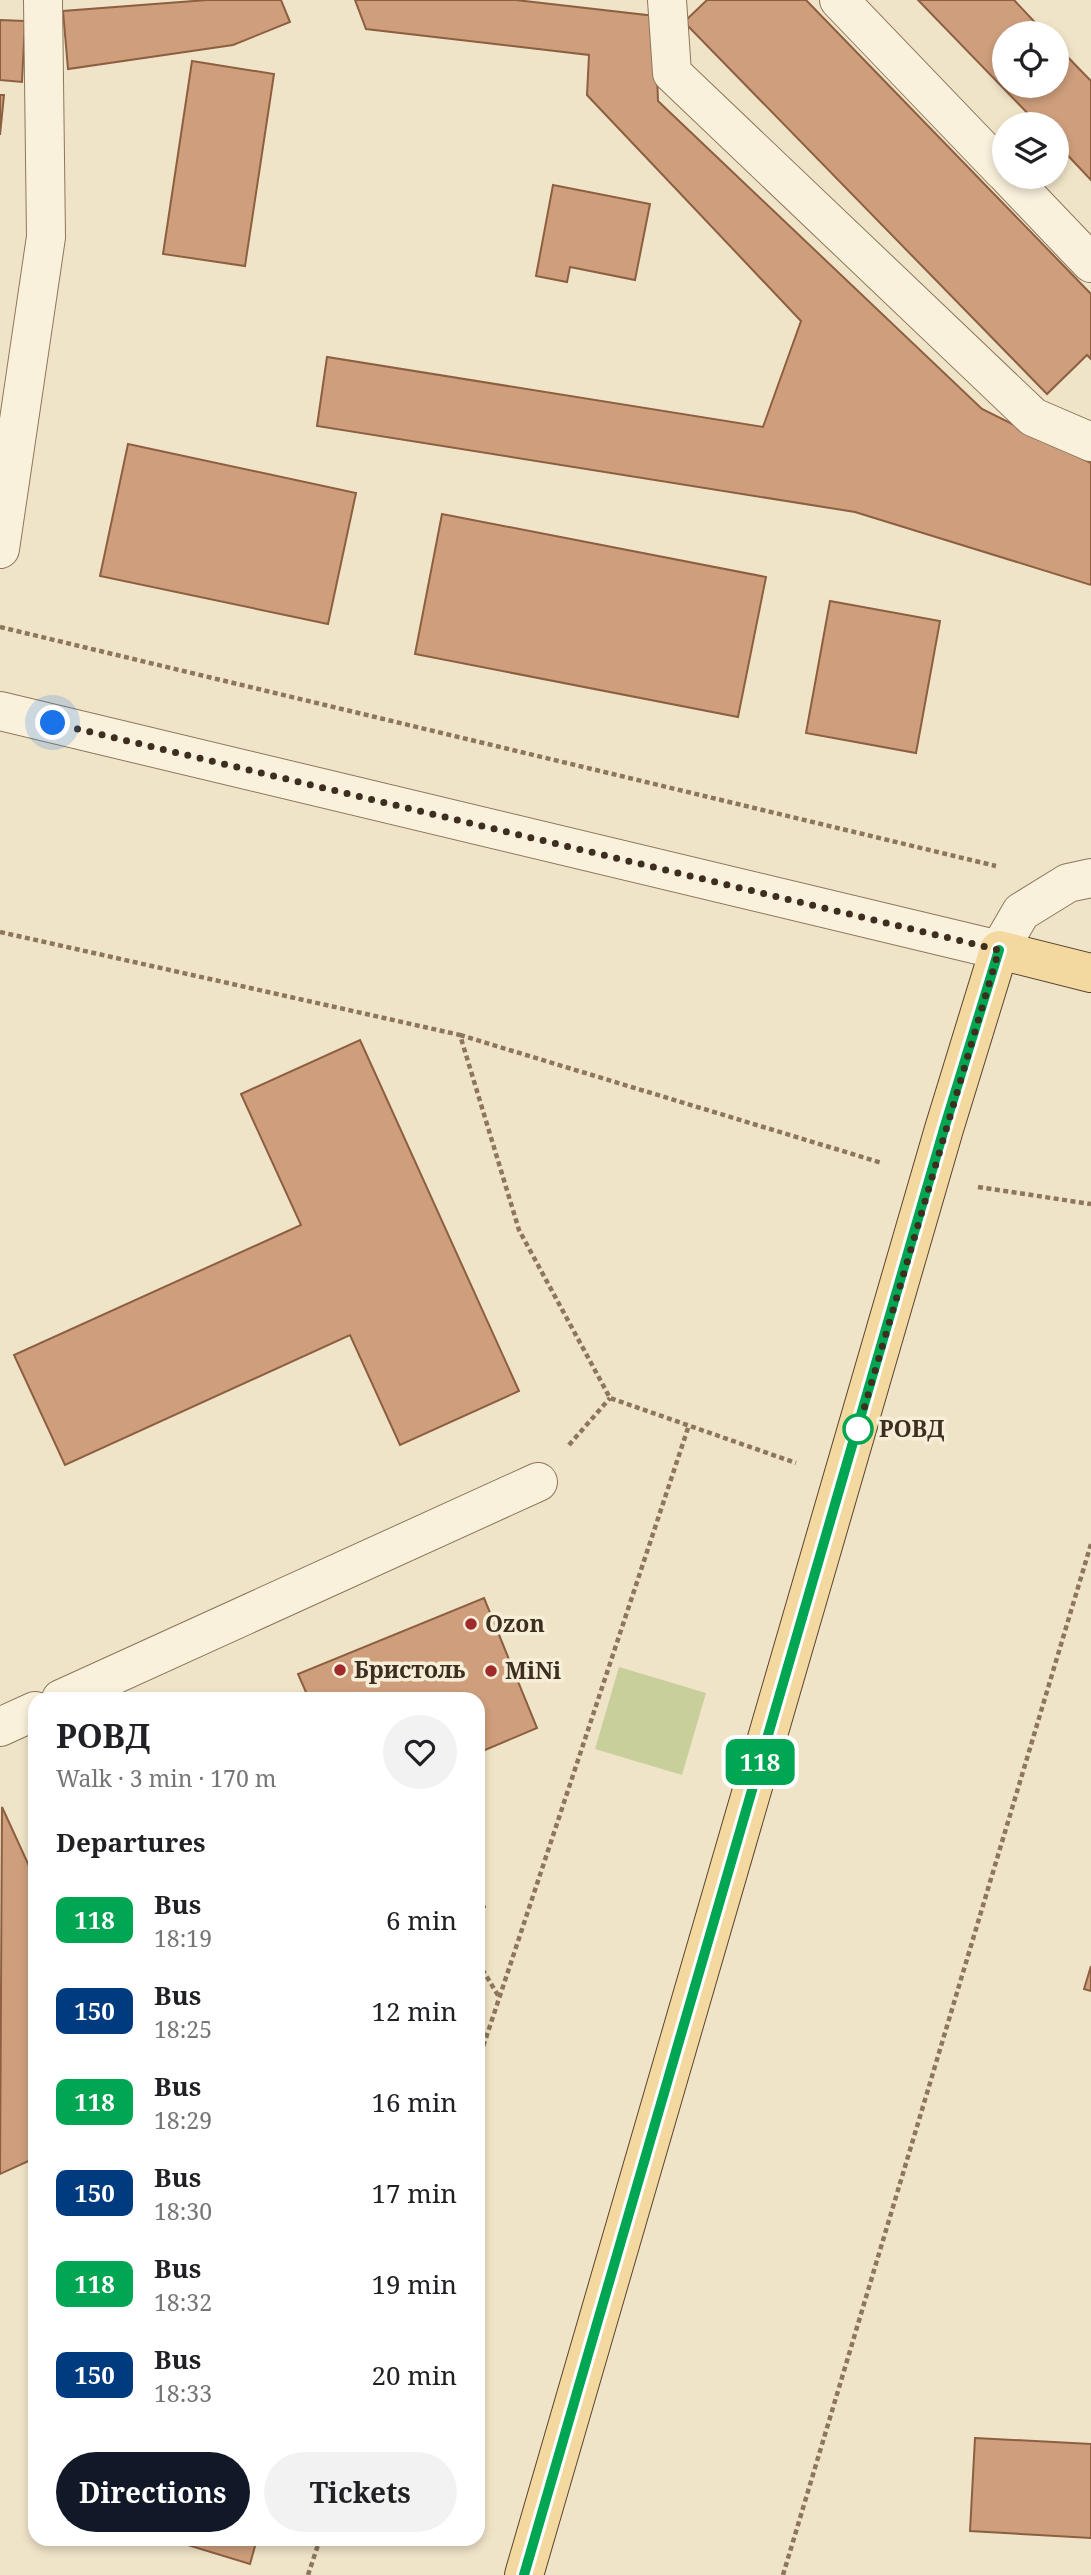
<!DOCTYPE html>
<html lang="en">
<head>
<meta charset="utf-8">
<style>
  body { margin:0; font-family:"Noto Serif",serif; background:#f2f2f2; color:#202124; height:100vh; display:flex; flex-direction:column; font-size:26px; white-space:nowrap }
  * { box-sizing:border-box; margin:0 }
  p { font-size:23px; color:#757577 }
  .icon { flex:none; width:38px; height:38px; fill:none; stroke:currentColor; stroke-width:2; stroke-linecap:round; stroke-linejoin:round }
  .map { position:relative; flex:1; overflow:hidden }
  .drawer { position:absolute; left:28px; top:1692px; width:457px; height:854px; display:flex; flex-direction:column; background:#fff; border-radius:21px; box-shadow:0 4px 10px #0003 }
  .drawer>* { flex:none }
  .badge { padding:0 14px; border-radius:10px; font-size:24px; line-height:46px }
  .tools { position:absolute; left:992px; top:21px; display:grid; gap:14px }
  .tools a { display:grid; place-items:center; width:77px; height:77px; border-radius:50%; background:#fff; box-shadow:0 4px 10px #0003; font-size:35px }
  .you { position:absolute; width:35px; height:35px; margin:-18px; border:5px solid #fff; border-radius:50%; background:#1a73e8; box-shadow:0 0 0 10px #1a73e833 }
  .map>.badge { position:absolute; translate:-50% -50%; box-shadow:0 0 0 4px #fff }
  h2 { padding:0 28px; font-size:26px; line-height:63px }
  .round { display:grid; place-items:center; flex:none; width:74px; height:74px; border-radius:37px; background:#f2f2f2 }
  .headline { display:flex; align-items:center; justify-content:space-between; height:119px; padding:0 28px }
  h1 { font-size:33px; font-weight:700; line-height:52px }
  .button { display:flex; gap:14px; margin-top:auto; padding:14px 28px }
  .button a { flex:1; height:80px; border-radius:42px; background:#111827; color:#fff; font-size:28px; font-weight:700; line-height:80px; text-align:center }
  .button a+a { background:#f2f2f2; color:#202124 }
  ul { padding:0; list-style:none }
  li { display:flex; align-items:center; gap:21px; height:91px; padding:0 28px }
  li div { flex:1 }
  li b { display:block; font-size:26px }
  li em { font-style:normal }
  li .badge { min-width:77px; font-weight:700; text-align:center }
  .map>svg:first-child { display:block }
  .green { fill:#c9cf9b }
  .building { fill:#cf9f7d; stroke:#8d5f41; stroke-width:2 }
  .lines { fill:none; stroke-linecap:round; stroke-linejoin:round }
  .minor-casing { stroke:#8d765c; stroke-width:40 }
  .major-casing { stroke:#5b4430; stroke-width:40 }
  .path { stroke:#8d765c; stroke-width:4.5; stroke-dasharray:5 3.5; stroke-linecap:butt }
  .minor { stroke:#faf1dc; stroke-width:38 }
  .major { stroke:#f3d9a0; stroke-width:38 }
  .line-casing { stroke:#fff; stroke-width:16 }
  .line { stroke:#00a651; stroke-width:10 }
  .walk { stroke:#3d2e20; stroke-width:7; stroke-dasharray:0 12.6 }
  .stop-dot { fill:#fff; stroke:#00a651; stroke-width:3.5 }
  .poi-dot { fill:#9e2a2b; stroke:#f7eed8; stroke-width:2.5 }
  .labels { text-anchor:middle; stroke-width:7; stroke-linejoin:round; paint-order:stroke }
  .stop-label { font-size:23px; font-weight:bold; fill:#3d2e20; stroke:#f7eed8; text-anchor:start }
  .poi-label { font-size:23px; font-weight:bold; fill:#3d2e20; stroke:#f7eed8; text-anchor:start }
</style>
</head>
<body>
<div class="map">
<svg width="1091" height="2575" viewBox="0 0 1091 2575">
  <rect width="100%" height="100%" fill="#f0e4c8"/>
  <path class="green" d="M 619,1667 L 706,1693 L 682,1775 L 595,1749 Z"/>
  <g class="building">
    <path d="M 207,0 L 281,0 L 290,22 L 233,45 L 68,69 L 63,11 Z"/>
    <path d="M 355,0 L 516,0 L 655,16 L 658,101 L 982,409 L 1091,463 L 1091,585 L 855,512 L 317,426 L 327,357 L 763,427 L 801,321 L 587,95 L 589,55 L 366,29 Z"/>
    <path d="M 707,0 L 806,0 L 1091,294 L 1091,359 L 1087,355 L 1047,394 L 684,22 Z"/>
    <path d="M 918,0 L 1014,0 L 1045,33 L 1004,33 L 1004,86 L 1057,86 L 1057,46 L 1091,81 L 1091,180 L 1057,144 L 1057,124 L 1038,124 Z"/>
    <path d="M 0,20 L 25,21 L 22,82 L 0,80 Z"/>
    <path d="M 192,61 L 274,74 L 245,266 L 163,254 Z"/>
    <path d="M 0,95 L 4,95 L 0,135 Z"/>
    <path d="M 553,185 L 650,204 L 635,280 L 570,267 L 567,282 L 536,276 Z"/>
    <path d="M 128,444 L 356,493 L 328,624 L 100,576 Z"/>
    <path d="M 442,514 L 766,577 L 738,717 L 415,654 Z"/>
    <path d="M 830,601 L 940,621 L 916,753 L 806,733 Z"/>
    <path d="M 360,1040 L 519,1391 L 400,1445 L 350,1335 L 65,1465 L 14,1355 L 301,1225 L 241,1094 Z"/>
    <path d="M 484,1598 L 537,1728 L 478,1753 L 478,1699 L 309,1699 L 298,1674 Z"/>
    <path d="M 2,1807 L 35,1879 L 35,2158 L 0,2174 Z"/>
    <path d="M 478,1890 L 485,1907 L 478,1910 Z"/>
    <path d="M 1091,1966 L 1091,1991 L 1084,1989 Z"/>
    <path d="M 975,2438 L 1091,2444 L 1091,2538 L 970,2531 Z"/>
    <path d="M 168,2539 L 257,2539 L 250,2564 Z"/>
  </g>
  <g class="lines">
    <g class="minor-casing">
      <g id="minor">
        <path d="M 667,0 L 672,73 L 1033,417 L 1091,442"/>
        <path d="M 839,0 L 1004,172"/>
        <path d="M 1009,177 L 1091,263"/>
        <path d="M 0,549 L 46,237 L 43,0"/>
        <path d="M 0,711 L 999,950 L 1021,912 L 1068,883 L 1091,878"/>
        <path d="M 61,1699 L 538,1482"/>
        <path d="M 0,1727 L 35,1711"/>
      </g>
    </g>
    <g class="major-casing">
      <path id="major" d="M 524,2575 L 944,1129 L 999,950 L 1091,973"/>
    </g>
    <g class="path">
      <path d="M 0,627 L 996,866"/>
      <path d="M 0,932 L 460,1035 L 519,1230 L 610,1398 L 796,1463"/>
      <path d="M 460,1035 L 882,1163"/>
      <path d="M 978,1187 L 1091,1204"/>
      <path d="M 569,1445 L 610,1398"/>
      <path d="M 478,1962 L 499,1997"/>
      <path d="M 478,2062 L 689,1425"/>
      <path d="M 308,2575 L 320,2539"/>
      <path d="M 783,2575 L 1091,1544"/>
    </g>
    <use href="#minor" class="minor"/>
    <use href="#major" class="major"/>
  </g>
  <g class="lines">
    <g class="line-casing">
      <path id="line" d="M 524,2575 L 944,1129 L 999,950"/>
    </g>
    <use href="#line" class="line"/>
    <path class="walk" d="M 53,723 L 999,950 L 858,1429"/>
  </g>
  <circle class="stop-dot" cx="858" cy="1429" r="14"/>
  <g class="poi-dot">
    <circle cx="471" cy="1624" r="7"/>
    <circle cx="340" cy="1670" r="7"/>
    <circle cx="491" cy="1671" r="7"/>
  </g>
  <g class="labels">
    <g class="stop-label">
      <text x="879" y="1437">РОВД</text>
    </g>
    <g class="poi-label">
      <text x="485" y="1632">Ozon</text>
      <text x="354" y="1678">Бристоль</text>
      <text x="505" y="1679">MiNi</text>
    </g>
  </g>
</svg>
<div class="tools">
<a><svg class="icon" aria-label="locate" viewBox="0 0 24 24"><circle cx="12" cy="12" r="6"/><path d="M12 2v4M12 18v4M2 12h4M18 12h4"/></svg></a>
<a><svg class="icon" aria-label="layers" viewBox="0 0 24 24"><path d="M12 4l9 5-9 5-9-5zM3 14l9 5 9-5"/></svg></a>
</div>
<div class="you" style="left:53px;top:723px"></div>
<b class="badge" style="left:760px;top:1762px;background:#00a651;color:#fff">118</b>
<section class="drawer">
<div class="headline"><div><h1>РОВД</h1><p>Walk · 3 min · 170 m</p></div><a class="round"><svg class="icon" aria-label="heart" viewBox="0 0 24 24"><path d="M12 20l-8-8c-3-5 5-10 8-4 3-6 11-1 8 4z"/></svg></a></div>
<h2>Departures</h2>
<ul>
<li><span class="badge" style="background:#00a651;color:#fff">118</span><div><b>Bus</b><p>18:19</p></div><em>6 min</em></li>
<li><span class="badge" style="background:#003b80;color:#fff">150</span><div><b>Bus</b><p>18:25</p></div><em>12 min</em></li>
<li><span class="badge" style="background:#00a651;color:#fff">118</span><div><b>Bus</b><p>18:29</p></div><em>16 min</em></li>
<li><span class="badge" style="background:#003b80;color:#fff">150</span><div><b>Bus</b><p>18:30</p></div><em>17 min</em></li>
<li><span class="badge" style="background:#00a651;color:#fff">118</span><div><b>Bus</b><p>18:32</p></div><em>19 min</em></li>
<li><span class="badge" style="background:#003b80;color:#fff">150</span><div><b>Bus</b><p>18:33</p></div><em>20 min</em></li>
</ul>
<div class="button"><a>Directions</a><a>Tickets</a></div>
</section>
</div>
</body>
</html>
